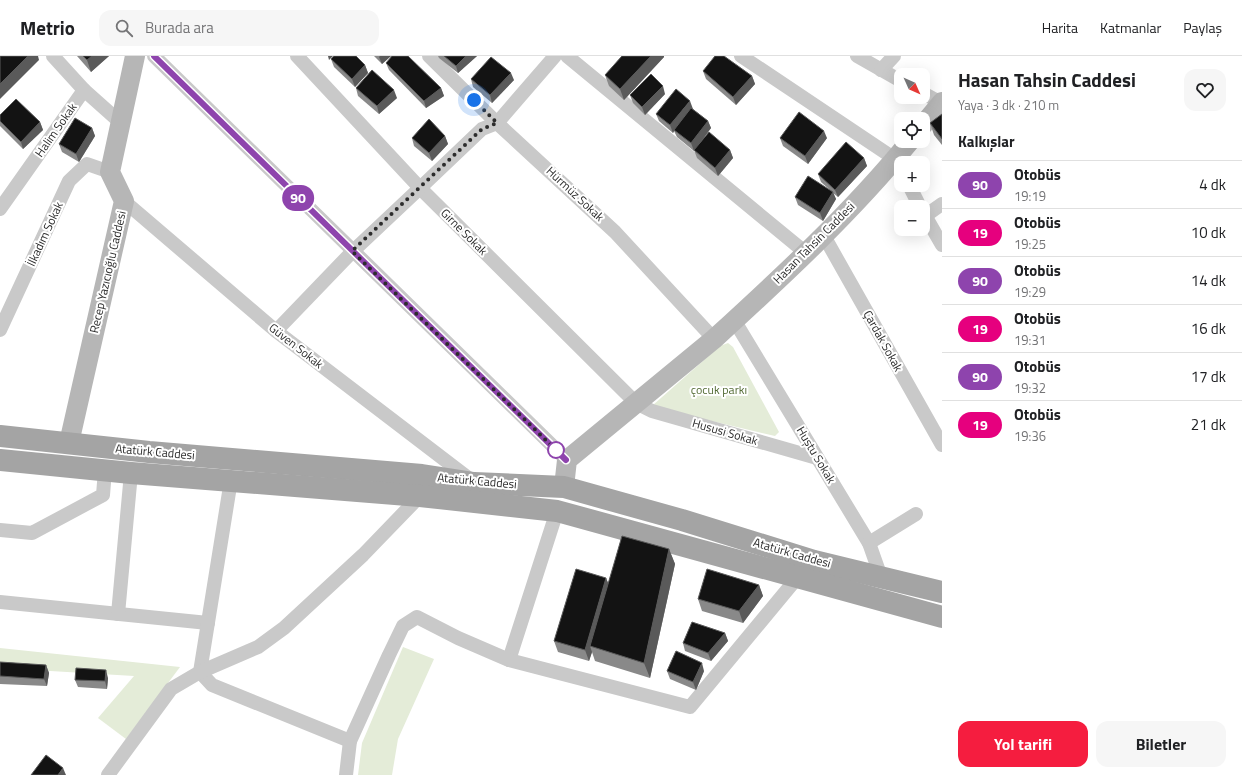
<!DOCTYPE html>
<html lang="tr">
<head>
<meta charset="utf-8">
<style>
  body { margin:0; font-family:"Titillium Web",sans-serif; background:#f6f6f6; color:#202124; height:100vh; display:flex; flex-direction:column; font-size:15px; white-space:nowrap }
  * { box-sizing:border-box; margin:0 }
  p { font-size:13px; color:#757577 }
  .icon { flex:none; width:22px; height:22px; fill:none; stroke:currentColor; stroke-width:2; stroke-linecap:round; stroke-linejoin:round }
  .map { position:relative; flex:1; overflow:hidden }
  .sheet { display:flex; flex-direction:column; background:#fff; width:300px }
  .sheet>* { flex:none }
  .badge { padding:0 8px; border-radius:13px; font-size:14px; line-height:26px }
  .needle { width:26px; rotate:135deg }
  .fabs { position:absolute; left:894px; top:12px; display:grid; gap:8px }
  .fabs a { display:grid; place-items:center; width:36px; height:36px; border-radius:8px; background:#fff; box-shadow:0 4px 16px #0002; font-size:20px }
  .you { position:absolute; width:20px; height:20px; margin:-10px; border:3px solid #fff; border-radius:50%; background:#1a73e8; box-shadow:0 0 0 6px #1a73e833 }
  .map>.badge { position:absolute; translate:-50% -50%; box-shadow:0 0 0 2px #fff }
  h2 { padding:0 16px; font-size:15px; line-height:36px }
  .round { display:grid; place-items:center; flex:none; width:42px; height:42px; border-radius:12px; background:#f6f6f6 }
  .summary { display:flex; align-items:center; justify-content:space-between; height:68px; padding:0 16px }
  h1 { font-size:19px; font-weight:700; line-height:30px }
  .primary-button { display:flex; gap:8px; margin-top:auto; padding:8px 16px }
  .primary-button a { flex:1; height:46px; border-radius:12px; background:#f51d3f; color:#fff; font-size:16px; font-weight:700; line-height:46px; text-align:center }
  .primary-button a+a { background:#f6f6f6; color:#202124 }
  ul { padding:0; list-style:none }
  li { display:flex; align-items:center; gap:12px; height:48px; padding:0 16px; border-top:1px solid #e0e0e0 }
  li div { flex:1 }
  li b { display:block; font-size:15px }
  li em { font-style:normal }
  li .badge { min-width:44px; font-weight:700; text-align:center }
  header { display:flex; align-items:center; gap:24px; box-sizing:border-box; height:56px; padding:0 20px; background:#fff; border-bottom:1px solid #e0e0e0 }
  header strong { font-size:19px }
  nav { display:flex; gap:22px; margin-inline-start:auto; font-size:14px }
  .search { width:280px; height:36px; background:#f6f6f6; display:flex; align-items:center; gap:10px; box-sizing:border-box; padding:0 14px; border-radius:12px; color:#757577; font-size:15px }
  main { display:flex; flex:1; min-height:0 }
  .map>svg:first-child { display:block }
  .green { fill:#e4ecd8 }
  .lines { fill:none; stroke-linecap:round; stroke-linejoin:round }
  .street { stroke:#c9c9c9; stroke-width:14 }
  .secondary { stroke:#b6b6b6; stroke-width:20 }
  .primary { stroke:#a4a4a4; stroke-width:22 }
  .wall { fill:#898989 }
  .shaded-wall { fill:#5a5a5a }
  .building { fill:#131313; stroke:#5a5a5a }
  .line-casing { stroke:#fff; stroke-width:9 }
  .line { stroke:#8e44ad; stroke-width:6 }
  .walk { stroke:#2c2c2c; stroke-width:4; stroke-dasharray:0 7.2 }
  .stop-dot { fill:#fff; stroke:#8e44ad; stroke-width:2 }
  .labels { text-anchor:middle; stroke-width:4; stroke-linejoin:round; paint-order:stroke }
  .street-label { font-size:12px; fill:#2c2c2c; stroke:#fff }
  .park-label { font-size:12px; fill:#546c36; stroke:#fff }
</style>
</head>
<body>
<header>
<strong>Metrio</strong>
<div class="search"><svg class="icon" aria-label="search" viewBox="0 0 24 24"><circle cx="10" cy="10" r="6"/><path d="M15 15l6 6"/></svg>Burada ara</div>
<nav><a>Harita</a><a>Katmanlar</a><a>Paylaş</a></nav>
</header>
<main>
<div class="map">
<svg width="942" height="719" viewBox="0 0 942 719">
  <rect width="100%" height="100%" fill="#fff"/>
  <g class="green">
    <path d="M 728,287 L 733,291 L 779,376 L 775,380 L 657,352 L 653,349 L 720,290 Z"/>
    <path d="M 403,591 L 434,603 L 398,683 L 392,719 L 358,719 L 362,687 Z"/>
    <path d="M 0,592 L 180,611 L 126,683 L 98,662 L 134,620 L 0,612 Z"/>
  </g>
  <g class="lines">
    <g class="street">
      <path d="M 53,0 L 84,34"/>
      <path d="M 154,0 L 567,404"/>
      <path d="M 297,0 L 420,132 L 636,347 L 652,355 L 817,402"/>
      <path d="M 429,0 L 497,67 L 615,176 L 714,283"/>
      <path d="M 567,0 L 806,197"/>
      <path d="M 741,0 L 895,103 L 901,115"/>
      <path d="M 857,0 L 901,25"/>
      <path d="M 881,14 L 894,0"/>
      <path d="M 923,37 L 941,47"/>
      <path d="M 909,129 L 920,151"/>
      <path d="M 124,145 L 276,275 L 471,424"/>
      <path d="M 0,153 L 84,34 L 121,67"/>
      <path d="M 923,156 L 942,189"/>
      <path d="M 925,160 L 942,148"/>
      <path d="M 824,180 L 942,389"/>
      <path d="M 734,264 L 869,487 L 881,521"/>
      <path d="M 0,274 L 69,125 L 87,108 L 110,116"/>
      <path d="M 276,275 L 353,195 L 420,132 L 482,73 L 497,67 L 555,0"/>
      <path d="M 0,474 L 32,477 L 103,439 L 105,414"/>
      <path d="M 869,487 L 916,458"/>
      <path d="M 0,546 L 208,567"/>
      <path d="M 118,558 L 131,417"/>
      <path d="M 509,604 L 557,455"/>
      <path d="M 200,616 L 231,424"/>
      <path d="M 200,616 L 212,629 L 350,685"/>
      <path d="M 108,719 L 171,633 L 200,616 L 258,591 L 284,572 L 363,499 L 420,440"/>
      <path d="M 346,719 L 350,685 L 389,599 L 403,570 L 417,561 L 458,582 L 509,604 L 690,651 L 797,522"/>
    </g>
    <g class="secondary">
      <path d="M 923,69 L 942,46"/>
      <path d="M 69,387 L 124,145 L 110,116 L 135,0"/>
      <path d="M 564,431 L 567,404 L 714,283 C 783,220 851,157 910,85"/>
    </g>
    <g class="primary">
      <path d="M 0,380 L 149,396 L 422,419 L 474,427 L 564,431 L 682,464 L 814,505 L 942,536"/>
      <path d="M 0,404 L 131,417 L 420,440 L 557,455 L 942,561"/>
    </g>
  </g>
  <g class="wall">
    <path d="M 77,0 L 109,0 L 91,16 Z"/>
    <path d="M 374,0 L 391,0 L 382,8 Z"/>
    <path d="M 438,0 L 477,0 L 458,17 L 439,2 Z"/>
    <path d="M 622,0 L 664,0 L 664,1 L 624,44 L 609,30 L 605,19 Z"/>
    <path d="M 331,3 L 365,9 L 368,17 L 355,31 L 334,11 Z"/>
    <path d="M 386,7 L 441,32 L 444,40 L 426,52 L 389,14 Z"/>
    <path d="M 703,15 L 752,20 L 755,28 L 736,49 L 706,23 Z"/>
    <path d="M 471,23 L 514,24 L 492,47 L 473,31 Z"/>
    <path d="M 356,32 L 397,42 L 379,58 L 358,40 Z"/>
    <path d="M 665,38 L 645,59 L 633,47 L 630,39 Z"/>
    <path d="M 693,53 L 708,65 L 711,72 L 694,95 L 677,81 L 674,75 L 673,77 L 659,65 L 656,58 Z"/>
    <path d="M 942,58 L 942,89 L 934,79 L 930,67 Z"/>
    <path d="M 0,59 L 40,66 L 43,74 L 23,93 L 0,70 Z"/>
    <path d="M 92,72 L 95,80 L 79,106 L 62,96 L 59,88 Z"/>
    <path d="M 445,80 L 448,88 L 432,105 L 414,90 L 412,82 Z"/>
    <path d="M 780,82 L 827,82 L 808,108 L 783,90 Z"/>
    <path d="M 694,94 L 730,94 L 733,102 L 718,120 L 697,102 Z"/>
    <path d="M 864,102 L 867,110 L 838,141 L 833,137 L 836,143 L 823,165 L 798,149 L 795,141 L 830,134 L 821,126 L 818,118 Z"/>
    <path d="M 669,493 L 675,508 L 650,622 L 595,605 L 592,596 L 589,605 L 558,596 L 554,585 L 606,522 L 608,527 Z"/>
    <path d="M 759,529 L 763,540 L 743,567 L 702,555 L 698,543 Z"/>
    <path d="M 725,577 L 728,585 L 711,605 L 685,595 L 683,587 Z"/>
    <path d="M 0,606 L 46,609 L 49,617 L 47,630 L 0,628 Z"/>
    <path d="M 667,615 L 704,615 L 696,634 L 670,623 Z"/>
    <path d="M 108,622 L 107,633 L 78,631 L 75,624 Z"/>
  </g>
  <g class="shaded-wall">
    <path d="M 28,0 L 38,0 L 39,4 L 0,43 L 0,28 Z"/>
    <path d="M 92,0 L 109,0 L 91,16 L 87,4 Z"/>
    <path d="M 328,0 L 333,0 L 329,4 Z"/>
    <path d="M 380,0 L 391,0 L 382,8 L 379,1 Z"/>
    <path d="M 466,0 L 477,0 L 458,17 L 456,10 Z"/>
    <path d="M 651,0 L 664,0 L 664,1 L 624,44 L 620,33 Z"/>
    <path d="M 365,9 L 368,17 L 355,31 L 352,23 Z"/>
    <path d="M 511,17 L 514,24 L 492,47 L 490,39 Z"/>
    <path d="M 752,20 L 755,28 L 736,49 L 733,41 Z"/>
    <path d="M 663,30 L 665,38 L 645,59 L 642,51 Z"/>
    <path d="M 441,32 L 444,40 L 426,52 L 424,45 Z"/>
    <path d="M 394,34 L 397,42 L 379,58 L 377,50 Z"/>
    <path d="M 690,45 L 693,53 L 674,74 L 674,75 L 673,77 L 670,69 Z"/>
    <path d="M 708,65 L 711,72 L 694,95 L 691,87 Z"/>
    <path d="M 40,66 L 43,74 L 23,93 L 21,86 Z"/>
    <path d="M 92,72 L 95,80 L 79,106 L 76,98 Z"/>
    <path d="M 824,75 L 827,82 L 808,108 L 805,100 Z"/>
    <path d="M 445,80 L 448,88 L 432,105 L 429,97 Z"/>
    <path d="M 730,94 L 733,102 L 718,120 L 715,112 Z"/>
    <path d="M 864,102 L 867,110 L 838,141 L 835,134 Z"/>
    <path d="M 833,136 L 836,143 L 823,165 L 820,157 Z"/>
    <path d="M 669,493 L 675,508 L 650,622 L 644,607 Z"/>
    <path d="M 606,522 L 611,534 L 590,590 L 592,596 L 589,605 L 585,594 Z"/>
    <path d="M 759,529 L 763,540 L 743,567 L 739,555 Z"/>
    <path d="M 725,577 L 728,585 L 711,605 L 708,597 Z"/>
    <path d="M 702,607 L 704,615 L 696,634 L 693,626 Z"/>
    <path d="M 46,609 L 49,617 L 47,630 L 44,623 Z"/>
    <path d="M 106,614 L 108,622 L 107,633 L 105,625 Z"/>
    <path d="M 63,712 L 66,719 L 58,719 Z"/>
  </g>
  <g class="building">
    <path d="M 0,0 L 28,0 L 0,28 Z"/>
    <path d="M 83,0 L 92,0 L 87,4 Z"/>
    <path d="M 334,0 L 356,0 L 365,9 L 352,23 L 331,3 Z"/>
    <path d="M 392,0 L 408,0 L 441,32 L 424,45 L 386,7 Z"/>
    <path d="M 444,0 L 466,0 L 456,10 Z"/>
    <path d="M 622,0 L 651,0 L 620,33 L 605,19 Z"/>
    <path d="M 715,0 L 724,0 L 752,20 L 733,41 L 703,15 Z"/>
    <path d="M 491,1 L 511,17 L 490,39 L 471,23 Z"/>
    <path d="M 372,14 L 394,34 L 377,50 L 356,32 Z"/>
    <path d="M 651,18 L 663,30 L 642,51 L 630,39 Z"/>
    <path d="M 676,33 L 690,45 L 670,69 L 656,58 Z"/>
    <path d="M 16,43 L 40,66 L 21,86 L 0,65 L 0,59 Z"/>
    <path d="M 691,52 L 708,65 L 691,87 L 674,74 Z"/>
    <path d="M 799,56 L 824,75 L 805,100 L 780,82 Z"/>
    <path d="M 942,58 L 942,83 L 930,67 Z"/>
    <path d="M 75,62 L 92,72 L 76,98 L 59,88 Z"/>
    <path d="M 429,63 L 445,80 L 429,97 L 412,82 Z"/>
    <path d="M 709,76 L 730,94 L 715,112 L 694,94 Z"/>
    <path d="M 846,86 L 864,102 L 835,134 L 818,118 Z"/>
    <path d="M 808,120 L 833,136 L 820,157 L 795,141 Z"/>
    <path d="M 622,480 L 669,493 L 644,607 L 590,590 Z"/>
    <path d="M 576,513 L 606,522 L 585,594 L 554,585 Z"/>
    <path d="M 707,513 L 759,529 L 739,555 L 698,543 Z"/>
    <path d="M 692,566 L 725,577 L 708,597 L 683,587 Z"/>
    <path d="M 676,595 L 702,607 L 693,626 L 667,615 Z"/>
    <path d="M 0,606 L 46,609 L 44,623 L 0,620 Z"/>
    <path d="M 76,612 L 106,614 L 105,625 L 75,624 Z"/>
    <path d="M 46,699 L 63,712 L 58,719 L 31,719 Z"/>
  </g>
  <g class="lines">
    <g class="line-casing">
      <path id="line" d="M 154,0 L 566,404"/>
    </g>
    <use href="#line" class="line"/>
    <path class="walk" d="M 474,44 L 497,67 L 482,73 L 352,195 L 556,394"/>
  </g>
  <circle class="stop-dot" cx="556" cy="394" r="8"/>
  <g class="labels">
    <g class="street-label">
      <text transform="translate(56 74) rotate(-55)" y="4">Halim Sokak</text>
      <text transform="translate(575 138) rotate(43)" y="4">Hürmüz Sokak</text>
      <text transform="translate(464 176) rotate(45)" y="4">Girne Sokak</text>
      <text transform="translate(45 178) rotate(-65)" y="4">İlkadım Sokak</text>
      <text transform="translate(814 187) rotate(-45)" y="4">Hasan Tahsin Caddesi</text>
      <text transform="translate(108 216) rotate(-77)" y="4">Recep Yazıcıoğlu Caddesi</text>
      <text transform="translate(883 285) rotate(61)" y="4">Çardak Sokak</text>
      <text transform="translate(296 290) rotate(38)" y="4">Güven Sokak</text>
      <text transform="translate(725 376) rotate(16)" y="4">Hususi Sokak</text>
      <text transform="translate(155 396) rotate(5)" y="4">Atatürk Caddesi</text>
      <text transform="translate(816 399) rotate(59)" y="4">Huştu Sokak</text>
      <text transform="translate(477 425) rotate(5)" y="4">Atatürk Caddesi</text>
      <text transform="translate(792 497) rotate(16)" y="4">Atatürk Caddesi</text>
    </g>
    <g class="park-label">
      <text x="719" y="338">çocuk parkı</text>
    </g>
  </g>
</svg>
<div class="fabs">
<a><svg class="needle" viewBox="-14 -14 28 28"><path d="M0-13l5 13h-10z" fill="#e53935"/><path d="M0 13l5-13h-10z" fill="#757577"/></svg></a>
<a><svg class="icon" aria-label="locate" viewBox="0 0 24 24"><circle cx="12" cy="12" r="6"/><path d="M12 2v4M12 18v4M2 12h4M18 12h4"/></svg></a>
<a>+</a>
<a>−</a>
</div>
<div class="you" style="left:474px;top:44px"></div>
<b class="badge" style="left:298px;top:142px;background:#8e44ad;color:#fff">90</b>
</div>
<section class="sheet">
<div class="summary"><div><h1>Hasan Tahsin Caddesi</h1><p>Yaya · 3 dk · 210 m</p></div><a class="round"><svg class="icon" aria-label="heart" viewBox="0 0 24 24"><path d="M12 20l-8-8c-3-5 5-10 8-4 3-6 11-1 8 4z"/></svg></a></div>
<h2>Kalkışlar</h2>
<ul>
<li><span class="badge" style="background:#8e44ad;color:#fff">90</span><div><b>Otobüs</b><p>19:19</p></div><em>4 dk</em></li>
<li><span class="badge" style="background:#e6007e;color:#fff">19</span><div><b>Otobüs</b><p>19:25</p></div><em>10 dk</em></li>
<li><span class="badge" style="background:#8e44ad;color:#fff">90</span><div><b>Otobüs</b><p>19:29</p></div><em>14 dk</em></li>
<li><span class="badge" style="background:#e6007e;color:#fff">19</span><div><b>Otobüs</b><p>19:31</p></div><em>16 dk</em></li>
<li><span class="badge" style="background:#8e44ad;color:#fff">90</span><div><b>Otobüs</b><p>19:32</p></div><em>17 dk</em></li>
<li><span class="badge" style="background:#e6007e;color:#fff">19</span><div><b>Otobüs</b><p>19:36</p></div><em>21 dk</em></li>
</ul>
<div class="primary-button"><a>Yol tarifi</a><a>Biletler</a></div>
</section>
</main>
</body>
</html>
